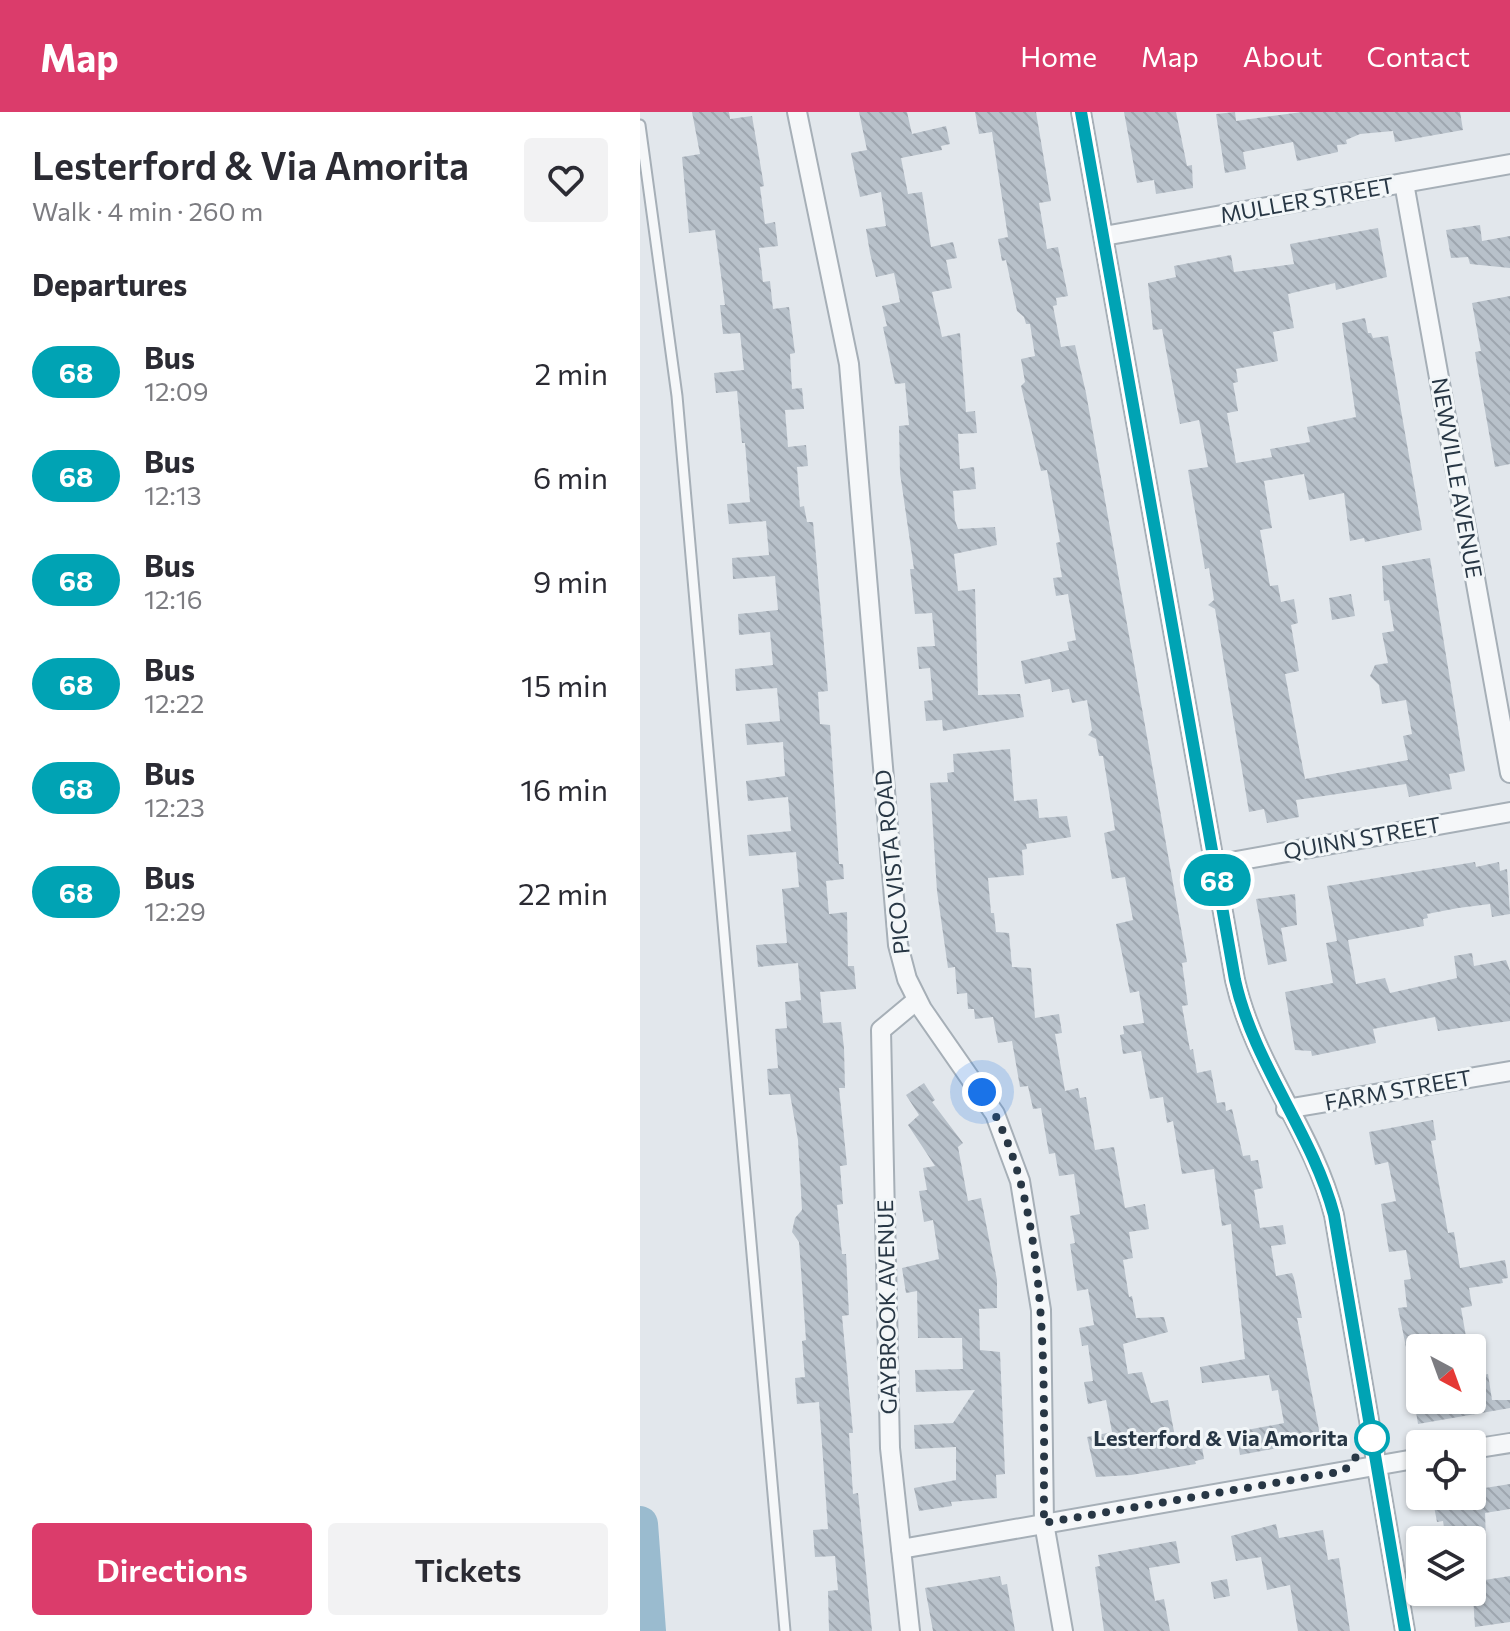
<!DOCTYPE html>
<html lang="en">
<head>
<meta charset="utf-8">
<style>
  body { margin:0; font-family:Commissioner,sans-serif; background:#f2f2f3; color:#2b2b33; height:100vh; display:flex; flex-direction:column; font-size:30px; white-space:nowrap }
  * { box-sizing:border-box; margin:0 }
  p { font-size:26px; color:#7c7c81 }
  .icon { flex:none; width:44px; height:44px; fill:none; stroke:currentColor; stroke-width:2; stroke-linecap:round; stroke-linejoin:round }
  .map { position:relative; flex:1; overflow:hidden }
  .details { display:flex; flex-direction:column; background:#fff; width:640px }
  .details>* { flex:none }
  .badge { padding:0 16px; border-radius:26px; font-size:28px; line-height:52px }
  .needle { width:52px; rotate:139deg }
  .buttons { position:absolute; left:766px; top:1222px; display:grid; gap:16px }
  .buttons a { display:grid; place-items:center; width:80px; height:80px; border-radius:8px; background:#fff; box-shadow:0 2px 6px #0004; font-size:40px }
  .you { position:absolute; width:40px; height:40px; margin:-20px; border:6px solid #fff; border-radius:50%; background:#1a73e8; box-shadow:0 0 0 12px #1a73e833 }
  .map>.badge { position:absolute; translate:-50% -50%; box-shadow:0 0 0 4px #fff }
  h2 { padding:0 32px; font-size:30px; line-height:72px }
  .round { display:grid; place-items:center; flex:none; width:84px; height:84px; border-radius:8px; background:#f2f2f3 }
  .summary { display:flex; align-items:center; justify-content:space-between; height:136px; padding:0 32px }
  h1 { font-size:38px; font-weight:600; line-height:60px }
  .action { display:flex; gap:16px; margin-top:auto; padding:16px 32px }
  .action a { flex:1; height:92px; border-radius:8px; background:#db3c6b; color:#fff; font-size:32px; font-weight:600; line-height:92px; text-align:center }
  .action a+a { background:#f2f2f3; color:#2b2b33 }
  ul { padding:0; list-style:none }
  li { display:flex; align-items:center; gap:24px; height:104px; padding:0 32px }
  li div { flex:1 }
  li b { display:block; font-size:30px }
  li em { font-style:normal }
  li .badge { min-width:88px; font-weight:700; text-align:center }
  header { display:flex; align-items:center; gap:48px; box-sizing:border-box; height:112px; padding:0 40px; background:#db3c6b; color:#fff }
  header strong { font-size:38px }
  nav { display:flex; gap:44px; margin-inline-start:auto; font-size:28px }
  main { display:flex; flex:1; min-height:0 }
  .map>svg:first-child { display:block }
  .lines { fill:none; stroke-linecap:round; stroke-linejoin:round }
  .river { stroke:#9abbcf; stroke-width:36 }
  .building { fill:url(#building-back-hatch) }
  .service-casing { stroke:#a6afb7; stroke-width:13 }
  .minor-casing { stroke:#a6afb7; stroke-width:22 }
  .service { stroke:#f5f7f9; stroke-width:9 }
  .minor { stroke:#f5f7f9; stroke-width:18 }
  .line-casing { stroke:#fff; stroke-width:18 }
  .line { stroke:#00a3b4; stroke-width:12 }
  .walk { stroke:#283745; stroke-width:8; stroke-dasharray:0 14.4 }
  .stop-dot { fill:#fff; stroke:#00a3b4; stroke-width:4 }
  .labels { text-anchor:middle; stroke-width:6; stroke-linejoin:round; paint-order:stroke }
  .street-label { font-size:22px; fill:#283745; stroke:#f2f6f8 }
  .stop-label { font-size:22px; font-weight:bold; fill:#283745; stroke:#f2f6f8; text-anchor:end }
</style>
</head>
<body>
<header>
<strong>Map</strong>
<nav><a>Home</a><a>Map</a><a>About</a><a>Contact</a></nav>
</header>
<main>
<section class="details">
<div class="summary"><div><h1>Lesterford &amp; Via Amorita</h1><p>Walk · 4 min · 260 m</p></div><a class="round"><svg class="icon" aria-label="heart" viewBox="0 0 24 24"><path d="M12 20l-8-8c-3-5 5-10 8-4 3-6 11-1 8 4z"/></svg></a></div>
<h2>Departures</h2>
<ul>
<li><span class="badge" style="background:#00a3b4;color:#fff">68</span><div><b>Bus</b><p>12:09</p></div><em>2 min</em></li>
<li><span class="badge" style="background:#00a3b4;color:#fff">68</span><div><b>Bus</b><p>12:13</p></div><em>6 min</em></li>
<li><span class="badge" style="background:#00a3b4;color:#fff">68</span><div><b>Bus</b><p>12:16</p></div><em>9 min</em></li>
<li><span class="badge" style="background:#00a3b4;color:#fff">68</span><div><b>Bus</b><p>12:22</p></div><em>15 min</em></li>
<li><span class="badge" style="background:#00a3b4;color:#fff">68</span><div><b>Bus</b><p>12:23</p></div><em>16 min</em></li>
<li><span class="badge" style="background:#00a3b4;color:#fff">68</span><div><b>Bus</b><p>12:29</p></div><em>22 min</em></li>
</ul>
<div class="action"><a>Directions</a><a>Tickets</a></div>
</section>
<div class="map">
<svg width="870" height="1519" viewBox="0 0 870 1519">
  <defs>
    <pattern id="building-back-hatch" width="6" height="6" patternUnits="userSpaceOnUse" patternTransform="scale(2)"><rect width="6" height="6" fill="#b8c1ca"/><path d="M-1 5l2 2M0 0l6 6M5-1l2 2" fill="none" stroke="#9ea6af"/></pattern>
  </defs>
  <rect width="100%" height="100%" fill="#e2e7ec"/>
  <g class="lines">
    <path class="river" d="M 0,1412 L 8,1519"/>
  </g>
  <g class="building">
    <path d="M 52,0 L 89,0 L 90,7 L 112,4 L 124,74 L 120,75 L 125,112 L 135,110 L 138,134 L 119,136 L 123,170 L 130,169 L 133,197 L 149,195 L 155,241 L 150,242 L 152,277 L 162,276 L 164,297 L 145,298 L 148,335 L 166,333 L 168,354 L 157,355 L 160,395 L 164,394 L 167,410 L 173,410 L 188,579 L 178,580 L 180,612 L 190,613 L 199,752 L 203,752 L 204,767 L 186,769 L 189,802 L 207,800 L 208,854 L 214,854 L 216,877 L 180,880 L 183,911 L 201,910 L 204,936 L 205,976 L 199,976 L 207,1053 L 200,1054 L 203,1092 L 197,1093 L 202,1142 L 206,1142 L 209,1203 L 202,1204 L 213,1321 L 209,1321 L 213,1382 L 218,1381 L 232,1519 L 189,1519 L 188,1479 L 198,1478 L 195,1444 L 175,1445 L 173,1418 L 188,1417 L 179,1290 L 157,1292 L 155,1266 L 165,1265 L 162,1229 L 166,1228 L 159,1130 L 152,1120 L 155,1106 L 162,1098 L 158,1028 L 150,982 L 129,983 L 127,957 L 138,956 L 135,917 L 147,916 L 145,890 L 161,888 L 158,851 L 118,855 L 116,833 L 147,831 L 142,777 L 159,775 L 156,740 L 109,744 L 107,723 L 151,719 L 148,685 L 108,689 L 106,669 L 145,664 L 143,630 L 107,633 L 105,612 L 140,609 L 137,576 L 96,579 L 95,557 L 133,553 L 130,520 L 99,523 L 98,502 L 138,498 L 135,464 L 93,467 L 92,446 L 129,443 L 126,409 L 89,412 L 87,392 L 110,390 L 105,331 L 102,331 L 97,279 L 76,281 L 74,261 L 104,258 L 100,221 L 83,222 L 80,193 L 85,193 L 75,118 L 49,121 L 42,45 L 60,42 Z"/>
    <path d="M 219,0 L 267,0 L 272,22 L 306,14 L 310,32 L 301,34 L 302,38 L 261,46 L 268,82 L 282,80 L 291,135 L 313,130 L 317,146 L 306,148 L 312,176 L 292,180 L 302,225 L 320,221 L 326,300 L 335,299 L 337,321 L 318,322 L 320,357 L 334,355 L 336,377 L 313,379 L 315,408 L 318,417 L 355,415 L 357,433 L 314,442 L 318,479 L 335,477 L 338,583 L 380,582 L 384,605 L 303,619 L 302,608 L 286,609 L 284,589 L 293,588 L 290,556 L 279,557 L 277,535 L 295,534 L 292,501 L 275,502 L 270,457 L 274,457 L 260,361 L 259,314 L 269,313 L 265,271 L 255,272 L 243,215 L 247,214 L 242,194 L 260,190 L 254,161 L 236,165 L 230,141 L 226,117 L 246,114 L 241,80 L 220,85 L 211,41 L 227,38 Z"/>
    <path d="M 335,0 L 396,0 L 411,89 L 399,91 L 407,137 L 418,135 L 428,184 L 416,186 L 417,193 L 413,194 L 421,235 L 435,233 L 446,281 L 547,850 L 542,851 L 548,893 L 542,894 L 550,938 L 553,937 L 557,961 L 571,958 L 577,991 L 585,990 L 586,999 L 592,997 L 603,1044 L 610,1043 L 611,1049 L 618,1048 L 623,1076 L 614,1078 L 620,1116 L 643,1113 L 646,1132 L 631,1134 L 636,1164 L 652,1161 L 654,1166 L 662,1206 L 657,1206 L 681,1328 L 600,1343 L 596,1320 L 644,1311 L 638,1278 L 632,1279 L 629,1263 L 562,1271 L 560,1255 L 605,1247 L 591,1112 L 582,1114 L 574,1057 L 542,1062 L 533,1009 L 527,1011 L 523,985 L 510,987 L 501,939 L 483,942 L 480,923 L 484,922 L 483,914 L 504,911 L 499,879 L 490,881 L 476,812 L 493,808 L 485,765 L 472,767 L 464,721 L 475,718 L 472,698 L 463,644 L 459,644 L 456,627 L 448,623 L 452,618 L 447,588 L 432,591 L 429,577 L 412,580 L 410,567 L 385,572 L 381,549 L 429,538 L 427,530 L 436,528 L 428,482 L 416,484 L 413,466 L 422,465 L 416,431 L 420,430 L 407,358 L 401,359 L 381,274 L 385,270 L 381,247 L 395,244 L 390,212 L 386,212 L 384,205 L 377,199 L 366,148 L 362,149 L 358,127 L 368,125 L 352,20 L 339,22 Z"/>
    <path d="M 484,0 L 536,0 L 547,54 L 552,53 L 553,76 L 516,82 L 514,68 L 497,71 Z"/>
    <path d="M 595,0 L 596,9 L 662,0 L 820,0 L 823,18 L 755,30 L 753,19 L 720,22 L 706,28 L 707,32 L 697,33 L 698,40 L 657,49 L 653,30 L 603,40 L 606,57 L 585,61 L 576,2 Z"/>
    <path d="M 840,113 L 842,129 L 870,124 L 870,156 L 830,152 L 828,145 L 811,146 L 806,118 Z"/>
    <path d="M 738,116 L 747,165 L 696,178 L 695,171 L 648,182 L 654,216 L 633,220 L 638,249 L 596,257 L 598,270 L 593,271 L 598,299 L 587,301 L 596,351 L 632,345 L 630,337 L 670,330 L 667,315 L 716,305 L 702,211 L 725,206 L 728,221 L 731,221 L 733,226 L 748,224 L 782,418 L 725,430 L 724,426 L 710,429 L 704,381 L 669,388 L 664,362 L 624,369 L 632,416 L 620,418 L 630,474 L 638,473 L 641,490 L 654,487 L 658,511 L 651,513 L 659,559 L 645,562 L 665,667 L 768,648 L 763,624 L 772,622 L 766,588 L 742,592 L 739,573 L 730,564 L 735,553 L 748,551 L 742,521 L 754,519 L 749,488 L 744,489 L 742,454 L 790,446 L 825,659 L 809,662 L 812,677 L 769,685 L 766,672 L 656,688 L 659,705 L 627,711 L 624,697 L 609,700 L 575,497 L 568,493 L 574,488 L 569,456 L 565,457 L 548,358 L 568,355 L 559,308 L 540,312 L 522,217 L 513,218 L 508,171 L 536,165 L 534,154 L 591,143 L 594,160 L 654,152 L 650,132 Z"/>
    <path d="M 870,184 L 870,352 L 855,355 L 837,253 L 835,240 L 841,239 L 832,191 Z"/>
    <path d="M 711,482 L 715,504 L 692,508 L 689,486 Z"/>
    <path d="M 370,637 L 374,689 L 397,687 L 399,706 L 427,704 L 431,725 L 386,732 L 387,737 L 382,738 L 384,763 L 348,766 L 351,801 L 354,801 L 356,820 L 369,821 L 372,855 L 391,856 L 395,906 L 419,902 L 422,921 L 415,922 L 425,979 L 438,976 L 440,986 L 446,985 L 455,1038 L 474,1035 L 485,1096 L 505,1092 L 509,1117 L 489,1120 L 493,1146 L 483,1148 L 489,1185 L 492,1184 L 496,1206 L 524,1205 L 528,1220 L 483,1232 L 488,1262 L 502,1260 L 511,1291 L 528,1288 L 536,1330 L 561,1329 L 564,1347 L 555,1349 L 556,1352 L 491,1363 L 456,1365 L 447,1325 L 472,1320 L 466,1288 L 448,1292 L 444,1270 L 453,1269 L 448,1233 L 442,1234 L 439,1216 L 454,1213 L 448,1177 L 437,1179 L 434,1159 L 430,1132 L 435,1131 L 430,1104 L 440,1102 L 434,1062 L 419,1064 L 415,1041 L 409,1042 L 401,996 L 393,997 L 388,974 L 380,975 L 372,929 L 358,931 L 353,905 L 335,907 L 334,897 L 328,897 L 327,881 L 317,882 L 315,855 L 308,856 L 297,779 L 290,671 L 308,670 L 307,661 L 314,660 L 313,642 Z"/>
    <path d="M 835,750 L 836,755 L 859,750 L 860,759 L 867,757 L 870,802 L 852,805 L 850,792 L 818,796 L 787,802 L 788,806 L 783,807 L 784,814 L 708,828 L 716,872 L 745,866 L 750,881 L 817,866 L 814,844 L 832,841 L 834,854 L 866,848 L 870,859 L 870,909 L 798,919 L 795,905 L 733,917 L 736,931 L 672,944 L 671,939 L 655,938 L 645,880 L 693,871 L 686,831 L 697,829 L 687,774 Z"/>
    <path d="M 655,782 L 657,813 L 641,816 L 647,849 L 628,853 L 616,787 Z"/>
    <path d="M 284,971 L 295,988 L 292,990 L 323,1031 L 318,1035 L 328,1089 L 341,1086 L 357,1168 L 357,1196 L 339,1197 L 340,1238 L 360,1240 L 365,1362 L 356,1363 L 357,1386 L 311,1390 L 312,1394 L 279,1399 L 274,1376 L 316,1368 L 316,1335 L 275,1337 L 274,1313 L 313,1311 L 335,1278 L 276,1280 L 275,1258 L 323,1257 L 322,1226 L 278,1226 L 277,1179 L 266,1181 L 262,1156 L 299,1147 L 293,1108 L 284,1110 L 279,1079 L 287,1078 L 283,1056 L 295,1054 L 268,1013 L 279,1003 L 266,983 Z"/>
    <path d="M 793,1008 L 796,1028 L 791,1029 L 808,1121 L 814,1120 L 820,1156 L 865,1148 L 868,1166 L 862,1167 L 863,1171 L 829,1176 L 832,1194 L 821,1196 L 828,1236 L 780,1236 L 767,1240 L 758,1196 L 767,1195 L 764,1168 L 771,1167 L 766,1138 L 749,1140 L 741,1092 L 756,1089 L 748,1050 L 735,1053 L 729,1020 Z"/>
    <path d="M 848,1262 L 852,1288 L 870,1288 L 870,1296 L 778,1312 L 774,1288 L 832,1288 L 832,1265 Z"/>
    <path d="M 870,1372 L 870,1397 L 845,1401 L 846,1428 L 806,1428 L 803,1409 L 797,1410 L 792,1384 L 832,1384 L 832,1378 Z"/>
    <path d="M 636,1412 L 639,1426 L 683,1418 L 688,1448 L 699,1446 L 710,1519 L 658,1519 L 650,1473 L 627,1478 L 621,1445 L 596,1449 L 591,1424 Z"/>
    <path d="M 536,1429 L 540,1451 L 509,1456 L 515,1489 L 524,1487 L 530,1519 L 464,1519 L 455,1455 L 460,1454 L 458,1443 Z"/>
    <path d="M 360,1464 L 362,1473 L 367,1472 L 375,1519 L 293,1519 L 285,1476 Z"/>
    <path d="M 870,1464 L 870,1510 L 835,1515 L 832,1470 Z"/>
    <path d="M 587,1467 L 590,1484 L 574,1487 L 571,1470 Z"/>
  </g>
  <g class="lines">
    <g class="service-casing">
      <path id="service" d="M 0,13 L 37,284 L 145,1519"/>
    </g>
    <g class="minor-casing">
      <g id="minor">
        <path d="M 157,0 L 209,252 L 258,833 L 267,867 L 282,897 L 355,1002 L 380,1069 L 401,1198 L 404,1411 L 423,1519"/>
        <path d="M 441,0 L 595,868 C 614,953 673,1020 694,1103 L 765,1519"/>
        <path d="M 764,71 L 870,661"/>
        <path d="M 464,124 L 870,52"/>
        <path d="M 574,753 L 870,700"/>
        <path d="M 646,997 L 870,959"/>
        <path d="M 832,1337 L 870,1331"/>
        <path d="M 261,1437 L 780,1346"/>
        <path d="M 270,1519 L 250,1336 L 241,918 L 277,888"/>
      </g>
    </g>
    <use href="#service" class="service"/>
    <use href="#minor" class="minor"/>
  </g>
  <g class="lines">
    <g class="line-casing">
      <path id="line" d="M 441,0 L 595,868 C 614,953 672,1020 694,1103 L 765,1519"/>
    </g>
    <use href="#line" class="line"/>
    <path class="walk" d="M 342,980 C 414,1090 403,1283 404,1411 L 704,1359 L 732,1326"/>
  </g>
  <circle class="stop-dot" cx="732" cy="1326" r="16"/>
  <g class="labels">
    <g class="street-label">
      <text transform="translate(667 88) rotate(-10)" y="8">MULLER STREET</text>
      <text transform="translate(817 366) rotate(80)" y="8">NEWVILLE AVENUE</text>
      <text transform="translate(722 726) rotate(-10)" y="8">QUINN STREET</text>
      <text transform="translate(252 750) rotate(-96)" y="8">PICO VISTA ROAD</text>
      <text transform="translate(758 978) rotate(-10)" y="8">FARM STREET</text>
      <text transform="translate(247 1195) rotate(-91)" y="8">GAYBROOK AVENUE</text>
    </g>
    <g class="stop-label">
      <text x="708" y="1334">Lesterford &amp; Via Amorita</text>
    </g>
  </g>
</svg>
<div class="buttons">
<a><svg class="needle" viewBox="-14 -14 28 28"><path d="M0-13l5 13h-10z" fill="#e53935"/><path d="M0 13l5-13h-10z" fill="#7c7c81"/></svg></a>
<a><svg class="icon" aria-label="locate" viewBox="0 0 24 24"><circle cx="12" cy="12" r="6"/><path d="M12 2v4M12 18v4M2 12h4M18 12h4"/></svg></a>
<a><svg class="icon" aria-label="layers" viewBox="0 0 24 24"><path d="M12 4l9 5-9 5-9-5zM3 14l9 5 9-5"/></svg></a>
</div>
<div class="you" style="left:342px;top:980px"></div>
<b class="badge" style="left:577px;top:768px;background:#00a3b4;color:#fff">68</b>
</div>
</main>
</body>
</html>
